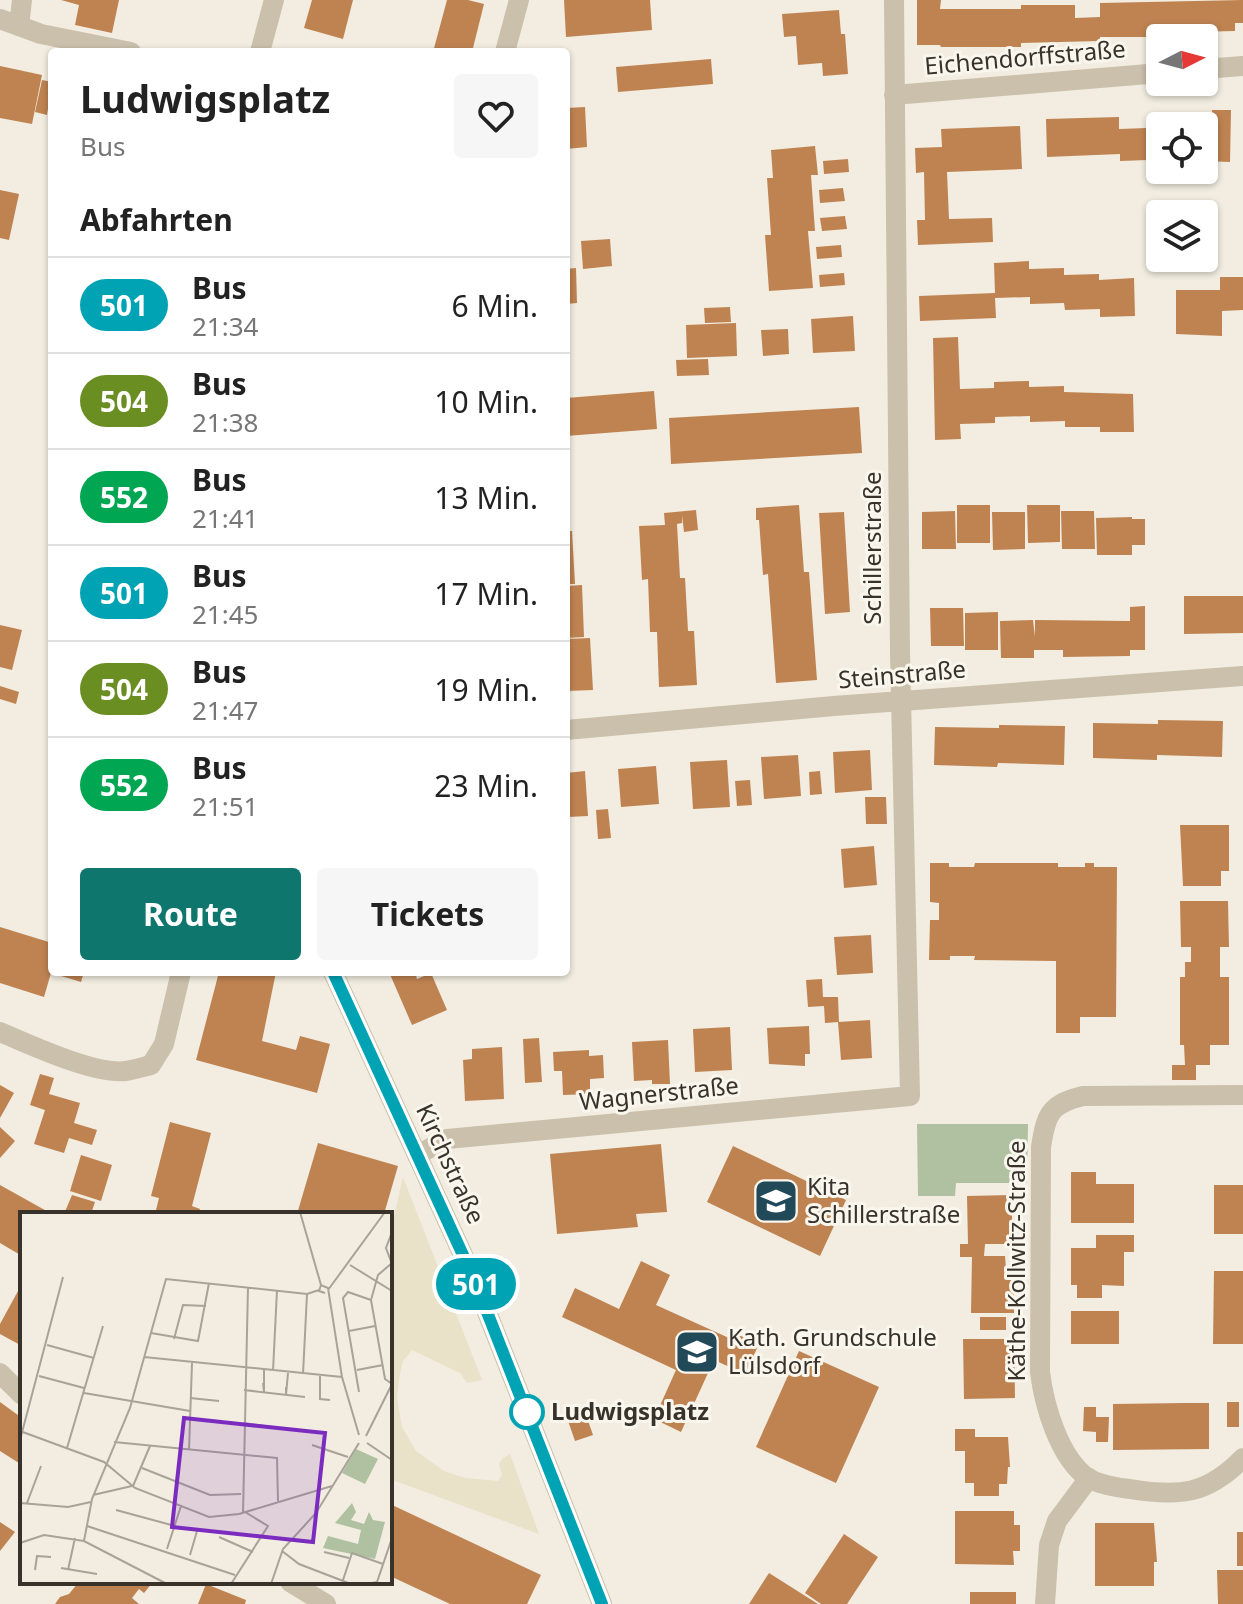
<!DOCTYPE html>
<html lang="de">
<head>
<meta charset="utf-8">
<style>
  body { margin:0; font-family:"Noto Sans",sans-serif; background:#f6f6f6; color:#222; height:100vh; display:flex; flex-direction:column; font-size:30px; white-space:nowrap }
  * { box-sizing:border-box; margin:0 }
  p { font-size:26px; color:#767676 }
  .icon { flex:none; width:44px; height:44px; fill:none; stroke:currentColor; stroke-width:2; stroke-linecap:round; stroke-linejoin:round }
  .map { position:relative; flex:1; overflow:hidden }
  .details { position:absolute; left:48px; top:48px; width:522px; height:928px; display:flex; flex-direction:column; background:#fff; border-radius:8px; box-shadow:0 2px 6px #0004 }
  .details>* { flex:none }
  .badge { padding:0 16px; border-radius:26px; font-size:28px; line-height:52px }
  .needle { width:52px; rotate:84deg }
  .tools { position:absolute; left:1146px; top:24px; display:grid; gap:16px }
  .tools a { display:grid; place-items:center; width:72px; height:72px; border-radius:8px; background:#fff; box-shadow:0 2px 6px #0004; font-size:40px }
  .map>.badge { position:absolute; translate:-50% -50%; box-shadow:0 0 0 4px #fff }
  h2 { padding:0 32px; font-size:30px; line-height:72px }
  .round { display:grid; place-items:center; flex:none; width:84px; height:84px; border-radius:8px; background:#f6f6f6 }
  .overview { display:flex; align-items:center; justify-content:space-between; height:136px; padding:0 32px }
  h1 { font-size:38px; font-weight:700; line-height:60px }
  .button { display:flex; gap:16px; margin-top:auto; padding:16px 32px }
  .button a { flex:1; height:92px; border-radius:8px; background:#0f766e; color:#fff; font-size:32px; font-weight:700; line-height:92px; text-align:center }
  .button a+a { background:#f6f6f6; color:#222 }
  ul { padding:0; list-style:none }
  li { display:flex; align-items:center; gap:24px; height:96px; padding:0 32px; border-top:2px solid #e0e0e0 }
  li div { flex:1 }
  li b { display:block; font-size:30px }
  li em { font-style:normal }
  li .badge { min-width:88px; font-weight:700; text-align:center }
  .map>svg:first-child { display:block }
  .green { fill:#afc1a0 }
  .plaza { fill:#e9e1c8 }
  .building { fill:#bf8351 }
  .lines { fill:none; stroke-linecap:round; stroke-linejoin:round }
  .minor { stroke:#cac0ac; stroke-width:20 }
  .line-casing { stroke:#fff; stroke-width:18 }
  .line { stroke:#00a3b4; stroke-width:12 }
  .stop-dot { fill:#fff; stroke:#00a3b4; stroke-width:4 }
  .labels { text-anchor:middle; stroke-width:6; stroke-linejoin:round; paint-order:stroke }
  .street-label { font-size:24px; fill:#38322b; stroke:#f9f6ed }
  .poi-label { font-size:24px; fill:#38322b; stroke:#f9f6ed; text-anchor:start }
  .stop-label { font-size:24px; font-weight:bold; fill:#38322b; stroke:#f9f6ed; text-anchor:start }
  .inset-road { fill:none; stroke:#a8a298; stroke-width:2 }
  .view { fill:#7b2cbf; fill-opacity:0.15; stroke:#7b2cbf; stroke-width:4 }
  .inset-edge { fill:none; stroke:#38322b; stroke-width:4 }
</style>
</head>
<body>
<div class="map">
<svg width="1243" height="1604" viewBox="0 0 1243 1604">
  <rect width="100%" height="100%" fill="#f2ede0"/>
  <path class="green" d="M 917,1124 L 1028,1124 L 1027,1183 L 956,1183 L 955,1196 L 918,1196 Z"/>
  <path class="plaza" d="M 403,1177 L 482,1380 L 467,1383 L 460,1373 L 412,1350 L 403,1361 L 400,1374 L 397,1397 L 402,1427 L 416,1451 L 444,1471 L 465,1478 L 498,1481 L 502,1475 L 499,1464 L 502,1459 L 510,1454 L 539,1534 L 390,1479 L 390,1233 Z"/>
  <g class="building">
    <path d="M 61,0 L 119,0 L 112,33 L 75,25 L 79,5 Z"/>
    <path d="M 312,0 L 353,0 L 343,39 L 304,28 Z"/>
    <path d="M 447,0 L 468,0 L 484,4 L 472,52 L 433,52 Z"/>
    <path d="M 564,0 L 650,0 L 652,30 L 566,37 Z"/>
    <path d="M 917,0 L 941,0 L 940,9 L 1021,9 L 1021,5 L 1075,5 L 1075,18 L 1100,17 L 1100,3 L 1243,0 L 1243,23 L 1235,23 L 1235,31 L 1155,33 L 1155,37 L 1100,37 L 1100,41 L 1021,43 L 1021,47 L 941,47 L 940,45 L 917,45 Z"/>
    <path d="M 839,10 L 841,34 L 845,34 L 848,74 L 823,76 L 822,63 L 798,65 L 796,36 L 784,37 L 782,14 Z"/>
    <path d="M 711,59 L 713,84 L 618,92 L 616,67 Z"/>
    <path d="M 0,66 L 42,75 L 32,124 L 0,118 Z"/>
    <path d="M 42,80 L 52,82 L 47,115 L 35,112 Z"/>
    <path d="M 585,107 L 587,147 L 566,149 L 566,108 Z"/>
    <path d="M 1212,110 L 1231,110 L 1230,162 L 1204,161 L 1204,126 L 1177,126 L 1177,118 L 1212,118 Z"/>
    <path d="M 1119,117 L 1119,129 L 1147,128 L 1148,160 L 1120,161 L 1120,154 L 1047,157 L 1046,119 Z"/>
    <path d="M 1020,126 L 1022,169 L 947,172 L 949,219 L 992,218 L 993,242 L 918,245 L 917,220 L 925,220 L 924,172 L 916,173 L 915,148 L 942,147 L 941,129 Z"/>
    <path d="M 815,146 L 818,175 L 811,175 L 815,231 L 808,231 L 813,288 L 769,291 L 765,235 L 771,235 L 767,178 L 773,178 L 771,150 Z"/>
    <path d="M 848,159 L 849,172 L 824,174 L 823,161 Z"/>
    <path d="M 843,188 L 845,201 L 820,203 L 819,190 Z"/>
    <path d="M 0,190 L 19,194 L 9,240 L 0,238 Z"/>
    <path d="M 845,216 L 847,229 L 822,231 L 820,218 Z"/>
    <path d="M 610,239 L 612,266 L 583,269 L 581,241 Z"/>
    <path d="M 841,245 L 842,257 L 817,259 L 816,247 Z"/>
    <path d="M 1029,261 L 1029,269 L 1064,268 L 1064,275 L 1099,274 L 1099,280 L 1134,278 L 1135,316 L 1100,317 L 1100,309 L 1065,310 L 1064,303 L 1030,304 L 1030,297 L 995,298 L 996,318 L 920,321 L 919,296 L 995,293 L 994,263 Z"/>
    <path d="M 576,268 L 577,303 L 566,304 L 566,269 Z"/>
    <path d="M 844,273 L 845,285 L 820,287 L 819,275 Z"/>
    <path d="M 1220,277 L 1243,277 L 1243,310 L 1222,311 L 1222,336 L 1176,334 L 1176,290 L 1220,290 Z"/>
    <path d="M 730,307 L 731,322 L 705,323 L 704,308 Z"/>
    <path d="M 853,316 L 855,351 L 813,353 L 811,319 Z"/>
    <path d="M 736,323 L 737,356 L 687,358 L 686,325 Z"/>
    <path d="M 788,329 L 789,354 L 763,356 L 761,330 Z"/>
    <path d="M 958,337 L 960,389 L 994,388 L 994,382 L 1029,381 L 1029,387 L 1064,386 L 1064,392 L 1133,394 L 1134,432 L 1100,432 L 1100,427 L 1065,427 L 1065,421 L 1030,422 L 1030,416 L 995,417 L 995,423 L 960,424 L 961,439 L 935,440 L 933,338 Z"/>
    <path d="M 708,359 L 709,375 L 677,376 L 676,360 Z"/>
    <path d="M 654,391 L 657,429 L 566,436 L 566,398 Z"/>
    <path d="M 859,407 L 862,453 L 671,464 L 669,418 Z"/>
    <path d="M 799,505 L 804,572 L 809,572 L 817,680 L 776,683 L 768,574 L 763,575 L 759,520 L 756,520 L 756,508 Z"/>
    <rect x="957" y="505" width="33" height="38"/>
    <path d="M 1027,505 L 1060,505 L 1060,542 L 1028,543 Z"/>
    <path d="M 696,510 L 698,530 L 684,532 L 682,515 L 682,523 L 677,524 L 680,578 L 685,578 L 688,631 L 694,631 L 697,685 L 659,687 L 657,632 L 650,632 L 648,579 L 642,580 L 639,526 L 665,525 L 664,513 Z"/>
    <path d="M 955,511 L 956,549 L 922,549 L 922,512 Z"/>
    <path d="M 1061,511 L 1094,511 L 1095,549 L 1062,549 Z"/>
    <path d="M 844,512 L 850,612 L 825,614 L 819,513 Z"/>
    <path d="M 992,512 L 1025,512 L 1025,549 L 993,550 Z"/>
    <path d="M 1132,517 L 1132,519 L 1145,519 L 1145,545 L 1132,545 L 1132,555 L 1097,555 L 1096,518 Z"/>
    <path d="M 566,531 L 572,531 L 575,584 L 566,584 Z"/>
    <path d="M 582,585 L 584,637 L 566,638 L 566,586 Z"/>
    <path d="M 1184,596 L 1243,596 L 1243,633 L 1184,634 Z"/>
    <path d="M 1145,606 L 1145,650 L 1130,650 L 1130,656 L 1063,657 L 1063,650 L 1034,650 L 1034,658 L 1001,658 L 1000,621 L 1033,620 L 1035,637 L 1035,620 L 1130,621 L 1130,607 Z"/>
    <path d="M 930,608 L 963,608 L 964,646 L 931,646 Z"/>
    <path d="M 998,612 L 998,650 L 965,650 L 965,613 Z"/>
    <path d="M 0,625 L 22,630 L 12,670 L 0,667 Z"/>
    <path d="M 590,638 L 593,690 L 566,691 L 566,639 Z"/>
    <path d="M 0,686 L 19,692 L 16,704 L 0,699 Z"/>
    <path d="M 1158,720 L 1223,721 L 1222,757 L 1157,755 L 1157,760 L 1093,758 L 1093,723 L 1158,724 Z"/>
    <path d="M 999,725 L 1065,726 L 1064,765 L 998,763 L 997,767 L 934,765 L 935,727 L 999,728 Z"/>
    <path d="M 870,750 L 872,790 L 835,793 L 833,752 Z"/>
    <path d="M 798,755 L 801,796 L 764,799 L 761,757 Z"/>
    <path d="M 727,760 L 730,807 L 693,809 L 690,762 Z"/>
    <path d="M 656,766 L 659,804 L 621,807 L 618,769 Z"/>
    <path d="M 585,771 L 588,816 L 568,817 L 566,812 L 566,773 Z"/>
    <path d="M 820,771 L 822,794 L 810,795 L 809,772 Z"/>
    <path d="M 750,780 L 752,805 L 737,806 L 735,781 Z"/>
    <path d="M 865,797 L 886,797 L 887,824 L 866,824 Z"/>
    <path d="M 608,809 L 611,838 L 598,839 L 596,810 Z"/>
    <path d="M 1180,825 L 1229,825 L 1229,871 L 1221,871 L 1221,886 L 1183,886 Z"/>
    <path d="M 874,846 L 877,885 L 844,888 L 841,849 Z"/>
    <path d="M 930,863 L 949,863 L 949,867 L 974,867 L 975,863 L 1058,863 L 1058,867 L 1085,867 L 1085,863 L 1094,863 L 1094,867 L 1117,867 L 1116,1017 L 1080,1017 L 1080,1033 L 1056,1033 L 1056,961 L 974,960 L 975,956 L 950,956 L 950,960 L 929,960 L 930,920 L 939,920 L 939,903 L 930,902 Z"/>
    <path d="M 1180,901 L 1228,901 L 1229,947 L 1220,947 L 1220,977 L 1229,977 L 1229,1045 L 1210,1045 L 1210,1065 L 1196,1065 L 1196,1080 L 1172,1080 L 1172,1065 L 1185,1065 L 1184,1045 L 1180,1045 L 1180,977 L 1185,977 L 1185,962 L 1191,962 L 1191,947 L 1181,947 Z"/>
    <path d="M 0,927 L 52,943 L 52,972 L 84,972 L 81,982 L 51,973 L 44,997 L 0,983 Z"/>
    <path d="M 871,935 L 873,973 L 837,975 L 834,937 Z"/>
    <path d="M 219,972 L 276,972 L 262,1041 L 296,1050 L 300,1036 L 330,1044 L 317,1093 L 196,1060 Z"/>
    <path d="M 389,972 L 415,972 L 417,979 L 431,973 L 447,1010 L 412,1025 Z"/>
    <path d="M 822,979 L 823,997 L 838,997 L 839,1022 L 825,1023 L 824,1006 L 808,1007 L 806,980 Z"/>
    <path d="M 870,1020 L 872,1058 L 841,1060 L 838,1022 Z"/>
    <path d="M 809,1026 L 810,1054 L 805,1054 L 805,1066 L 769,1064 L 767,1028 Z"/>
    <path d="M 730,1027 L 732,1070 L 695,1072 L 693,1029 Z"/>
    <path d="M 539,1038 L 542,1082 L 525,1083 L 523,1039 Z"/>
    <path d="M 668,1040 L 670,1084 L 652,1084 L 652,1080 L 634,1081 L 632,1042 Z"/>
    <path d="M 502,1047 L 504,1099 L 465,1101 L 463,1060 L 472,1059 L 472,1049 Z"/>
    <path d="M 589,1050 L 589,1056 L 603,1055 L 604,1078 L 590,1079 L 590,1094 L 563,1095 L 562,1071 L 554,1071 L 553,1052 Z"/>
    <path d="M 40,1074 L 54,1078 L 49,1094 L 80,1103 L 74,1123 L 97,1130 L 92,1145 L 69,1138 L 64,1153 L 34,1144 L 45,1110 L 30,1105 Z"/>
    <path d="M 0,1085 L 14,1093 L 0,1118 Z"/>
    <path d="M 170,1122 L 211,1133 L 192,1206 L 200,1209 L 199,1214 L 155,1214 L 159,1198 L 151,1196 Z"/>
    <path d="M 0,1127 L 15,1141 L 0,1158 Z"/>
    <path d="M 318,1143 L 398,1166 L 384,1214 L 297,1214 Z"/>
    <path d="M 661,1144 L 667,1212 L 636,1214 L 638,1227 L 557,1234 L 550,1154 Z"/>
    <path d="M 733,1146 L 846,1200 L 820,1256 L 707,1202 Z"/>
    <path d="M 81,1155 L 112,1165 L 101,1201 L 70,1191 Z"/>
    <path d="M 1071,1172 L 1096,1172 L 1096,1184 L 1134,1184 L 1134,1223 L 1071,1223 Z"/>
    <path d="M 0,1185 L 52,1214 L 22,1214 L 22,1256 L 0,1243 Z"/>
    <rect x="1214" y="1185" width="29" height="49"/>
    <path d="M 72,1195 L 95,1202 L 91,1214 L 64,1214 Z"/>
    <path d="M 1012,1195 L 1012,1244 L 985,1244 L 984,1256 L 1005,1256 L 1006,1269 L 1014,1269 L 1014,1313 L 971,1313 L 972,1257 L 960,1257 L 960,1244 L 968,1244 L 967,1196 Z"/>
    <path d="M 1096,1235 L 1134,1235 L 1134,1252 L 1124,1252 L 1124,1286 L 1102,1285 L 1102,1298 L 1077,1298 L 1077,1285 L 1071,1285 L 1071,1248 L 1096,1248 Z"/>
    <path d="M 641,1261 L 670,1275 L 656,1305 L 729,1338 L 732,1332 L 759,1344 L 745,1374 L 714,1360 L 681,1432 L 654,1419 L 676,1370 L 562,1317 L 575,1288 L 619,1309 Z"/>
    <path d="M 1214,1271 L 1243,1271 L 1243,1344 L 1213,1344 Z"/>
    <path d="M 18,1291 L 22,1293 L 22,1346 L 0,1334 L 0,1324 Z"/>
    <rect x="1071" y="1311" width="48" height="33"/>
    <rect x="980" y="1317" width="26" height="13"/>
    <path d="M 963,1339 L 1014,1339 L 1015,1398 L 964,1399 Z"/>
    <path d="M 799,1351 L 879,1387 L 836,1483 L 756,1447 Z"/>
    <path d="M 0,1402 L 22,1418 L 22,1465 L 0,1451 Z"/>
    <rect x="1227" y="1402" width="12" height="25"/>
    <path d="M 1185,1403 L 1209,1403 L 1209,1449 L 1113,1450 L 1113,1404 Z"/>
    <path d="M 1084,1407 L 1096,1407 L 1096,1417 L 1109,1417 L 1108,1442 L 1096,1442 L 1096,1432 L 1083,1431 Z"/>
    <path d="M 585,1412 L 593,1435 L 575,1441 L 567,1418 Z"/>
    <path d="M 955,1429 L 975,1429 L 975,1437 L 1008,1437 L 1010,1467 L 1008,1467 L 1007,1484 L 999,1484 L 999,1496 L 974,1496 L 974,1483 L 965,1483 L 965,1451 L 955,1451 Z"/>
    <path d="M 390,1504 L 541,1575 L 527,1604 L 450,1604 L 390,1576 Z"/>
    <path d="M 955,1511 L 1014,1511 L 1014,1525 L 1020,1525 L 1020,1551 L 1013,1551 L 1014,1565 L 955,1564 Z"/>
    <path d="M 0,1522 L 15,1532 L 0,1551 Z"/>
    <path d="M 1095,1523 L 1154,1523 L 1157,1562 L 1154,1562 L 1154,1586 L 1095,1586 Z"/>
    <rect x="1237" y="1532" width="6" height="34"/>
    <path d="M 844,1534 L 878,1557 L 847,1604 L 821,1604 L 805,1593 Z"/>
    <path d="M 1217,1570 L 1243,1570 L 1243,1604 L 1218,1604 Z"/>
    <path d="M 769,1573 L 818,1604 L 749,1604 Z"/>
    <path d="M 83,1582 L 153,1582 L 144,1593 L 139,1589 L 132,1598 L 139,1604 L 55,1604 L 60,1597 L 69,1594 L 78,1583 L 81,1585 Z"/>
    <path d="M 206,1584 L 246,1600 L 245,1604 L 198,1604 Z"/>
    <rect x="970" y="1592" width="46" height="12"/>
  </g>
  <g class="lines">
    <g class="minor">
      <path d="M 0,19 L 41,34 L 131,52"/>
      <path d="M 19,26 L 22,0"/>
      <path d="M 260,52 L 274,0"/>
      <path d="M 505,52 L 519,0"/>
      <path d="M 1204,69 L 1243,66"/>
      <path d="M 894,95 L 1160,73"/>
      <path d="M 566,730 L 834,706 L 1243,676"/>
      <path d="M 333,972 L 474,1279 L 602,1604"/>
      <path d="M 0,1032 C 30,1045 95,1075 126,1071 C 134,1070 143,1067 151,1065 L 164,1044 L 181,972"/>
      <path d="M 1243,1095 L 1083,1096 C 1050,1104 1046,1114 1041,1147 L 1040,1372 C 1044,1405 1059,1458 1088,1478 C 1098,1484 1118,1488 1130,1489 C 1179,1497 1207,1495 1243,1458"/>
      <path d="M 417,1155 L 447,1139 L 910,1096 L 900,653 L 894,0"/>
      <path d="M 0,1373 L 22,1395"/>
      <path d="M 290,1582 L 326,1604"/>
      <path d="M 1045,1604 L 1049,1545 L 1057,1521 L 1089,1478"/>
    </g>
  </g>
  <g class="lines">
    <g class="line-casing">
      <path id="line" d="M 333,972 L 474,1279 L 602,1604"/>
    </g>
    <use href="#line" class="line"/>
  </g>
  <defs>
    <g id="school-square" transform="scale(2.3)"><rect x="-9" y="-9" width="18" height="18" rx="4" fill="#224958" stroke="#f9f6ed"/><path d="M0-5L7-2L0 1L-7-2ZM-4 1L0 2.5L4 1V4Q0 6-4 4Z" fill="#fff"/></g>
  </defs>
  <g fill-rule="evenodd">
    <use href="#school-square" x="776" y="1201"/>
    <use href="#school-square" x="697" y="1352"/>
  </g>
  <circle class="stop-dot" cx="527" cy="1412" r="16"/>
  <g class="labels">
    <g class="street-label">
      <text transform="translate(1025 58) rotate(-5)" y="8">Eichendorffstraße</text>
      <text transform="translate(873 548) rotate(-90)" y="8">Schillerstraße</text>
      <text transform="translate(902 675) rotate(-5)" y="8">Steinstraße</text>
      <text transform="translate(659 1094) rotate(-6)" y="8">Wagnerstraße</text>
      <text transform="translate(450 1164) rotate(65)" y="8">Kirchstraße</text>
      <text transform="translate(1017 1261) rotate(-90)" y="8">Käthe-Kollwitz-Straße</text>
    </g>
    <g class="poi-label">
      <text x="807" y="1195">Kita<tspan x="807" dy="28">Schillerstraße</tspan></text>
      <text x="728" y="1346">Kath. Grundschule<tspan x="728" dy="28">Lülsdorf</tspan></text>
    </g>
    <g class="stop-label">
      <text x="551" y="1420">Ludwigsplatz</text>
    </g>
  </g>
  <g transform="translate(20 1212)">
    <rect width="372" height="372" fill="#f2ede0"/>
    <path d="M 336,237 L 358,247 L 345,272 L 322,261 ZM 332,291 L 336,300 L 331,308 L 344,312 L 349,300 L 353,308 L 365,310 L 355,347 L 303,336 L 308,324 L 338,332 L 341,318 L 315,311 Z" fill="#afc1a0"/>
    <path class="inset-road" d="M 280,0 L 301,73M 372,51 L 358,63 L 351,88 L 365,167 L 372,172M 372,52 L 366,36 L 372,20M 330,53 L 372,79M 308,78 L 365,0M 305,81 L 299,79 L 301,73 L 308,76 L 322,165 L 339,223M 329,119 L 355,114M 131,121 L 178,129 L 189,71M 154,127 L 163,93 L 186,94M 27,133 L 74,146M 124,145 L 322,165M 337,158 L 363,153M 253,159 L 257,78M 283,162 L 287,82M 19,164 L 64,176M 300,164 L 300,187 L 310,188M 243,171 L 244,180 L 244,158M 266,175 L 266,183 L 268,161M 224,178 L 285,185M 339,180 L 323,86 L 328,80 L 351,88M 64,181 L 170,199M 170,186 L 199,189M 223,211 L 260,216M 0,219 L 84,250 L 115,276 L 189,305 L 219,302 L 312,274M 346,224 L 372,172M 0,228 L 43,65M 94,230 L 257,246 L 258,289M 347,231 L 372,248M 292,233 L 328,245M 47,236 L 83,114M 169,238 L 172,151M 122,256 L 190,283 L 221,282M 113,274 L 130,234M 73,283 L 112,274M 0,291 L 48,295 L 71,290M 7,291 L 21,254M 96,298 L 155,314M 223,301 L 228,75M 67,314 L 215,363M 199,325 L 233,340M 64,329 L 72,287 L 110,196 L 146,67 L 287,82 L 299,78M 0,331 L 24,323 L 64,329 L 147,372M 147,337 L 161,294M 262,339 L 279,352 L 331,372M 304,340 L 329,346M 170,343 L 177,319M 41,356 L 77,362M 15,358 L 17,344 L 31,345M 48,358 L 55,326M 323,368 L 332,341 L 363,352M 211,372 L 248,314 L 225,300M 251,372 L 263,337 L 296,301 L 339,231M 346,372 L 357,370 L 372,326"/>
    <path class="view" d="M 164,206 L 305,221 L 293,330 L 152,315 Z"/>
    <rect width="372" height="372" class="inset-edge"/>
  </g>
</svg>
<div class="tools">
<a><svg class="needle" viewBox="-14 -14 28 28"><path d="M0-13l5 13h-10z" fill="#e53935"/><path d="M0 13l5-13h-10z" fill="#767676"/></svg></a>
<a><svg class="icon" aria-label="locate" viewBox="0 0 24 24"><circle cx="12" cy="12" r="6"/><path d="M12 2v4M12 18v4M2 12h4M18 12h4"/></svg></a>
<a><svg class="icon" aria-label="layers" viewBox="0 0 24 24"><path d="M12 4l9 5-9 5-9-5zM3 14l9 5 9-5"/></svg></a>
</div>
<b class="badge" style="left:476px;top:1284px;background:#00a3b4;color:#fff">501</b>
<section class="details">
<div class="overview"><div><h1>Ludwigsplatz</h1><p>Bus</p></div><a class="round"><svg class="icon" aria-label="heart" viewBox="0 0 24 24"><path d="M12 20l-8-8c-3-5 5-10 8-4 3-6 11-1 8 4z"/></svg></a></div>
<h2>Abfahrten</h2>
<ul>
<li><span class="badge" style="background:#00a3b4;color:#fff">501</span><div><b>Bus</b><p>21:34</p></div><em>6 Min.</em></li>
<li><span class="badge" style="background:#6b8e23;color:#fff">504</span><div><b>Bus</b><p>21:38</p></div><em>10 Min.</em></li>
<li><span class="badge" style="background:#00a651;color:#fff">552</span><div><b>Bus</b><p>21:41</p></div><em>13 Min.</em></li>
<li><span class="badge" style="background:#00a3b4;color:#fff">501</span><div><b>Bus</b><p>21:45</p></div><em>17 Min.</em></li>
<li><span class="badge" style="background:#6b8e23;color:#fff">504</span><div><b>Bus</b><p>21:47</p></div><em>19 Min.</em></li>
<li><span class="badge" style="background:#00a651;color:#fff">552</span><div><b>Bus</b><p>21:51</p></div><em>23 Min.</em></li>
</ul>
<div class="button"><a>Route</a><a>Tickets</a></div>
</section>
</div>
</body>
</html>
